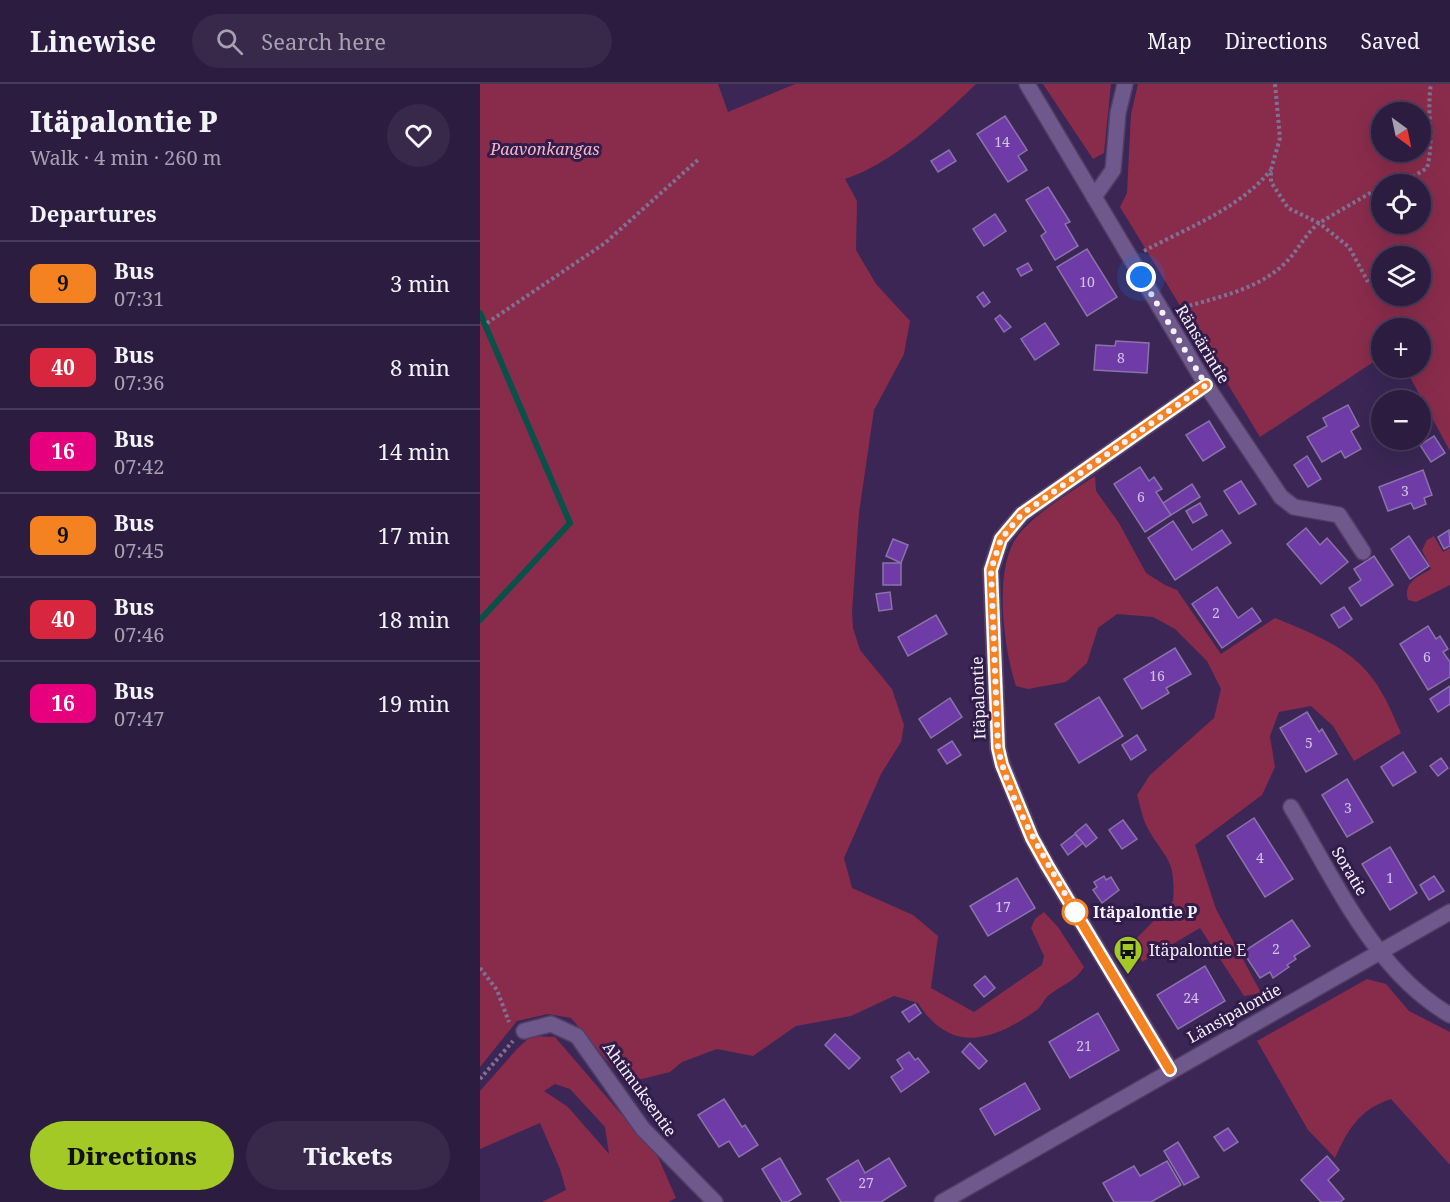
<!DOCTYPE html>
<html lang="en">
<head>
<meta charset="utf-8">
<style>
  body { margin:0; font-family:"Noto Serif",serif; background:#38294b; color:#f1f3f6; height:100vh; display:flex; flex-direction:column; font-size:22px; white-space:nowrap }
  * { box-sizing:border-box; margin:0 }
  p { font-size:20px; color:#a6a1b1 }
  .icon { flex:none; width:33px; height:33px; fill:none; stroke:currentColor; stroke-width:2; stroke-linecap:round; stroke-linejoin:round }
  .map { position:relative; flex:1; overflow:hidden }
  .drawer { display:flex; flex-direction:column; background:#2c1c40; width:480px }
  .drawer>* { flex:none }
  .badge { padding:0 12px; border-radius:9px; font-size:21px; line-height:39px }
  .needle { width:39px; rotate:147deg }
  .buttons { position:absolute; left:891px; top:18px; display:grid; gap:12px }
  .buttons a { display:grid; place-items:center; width:60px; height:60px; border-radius:50%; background:#2c1c40; box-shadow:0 6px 24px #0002,0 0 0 2px #483a59; font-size:30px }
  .you { position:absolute; width:30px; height:30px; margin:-15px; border:4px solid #fff; border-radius:50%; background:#1a73e8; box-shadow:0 0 0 9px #1a73e833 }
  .map>.badge { position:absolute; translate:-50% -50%; box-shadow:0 0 0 3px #fff }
  h2 { padding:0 30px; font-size:22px; line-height:54px }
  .round { display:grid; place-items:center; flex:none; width:63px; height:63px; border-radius:32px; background:#38294b }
  .overview { display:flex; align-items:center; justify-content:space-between; height:102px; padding:0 30px }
  h1 { font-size:28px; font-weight:800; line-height:45px }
  .button { display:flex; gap:12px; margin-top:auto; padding:12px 30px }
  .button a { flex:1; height:69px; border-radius:36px; background:#a3c927; color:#111; font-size:24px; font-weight:800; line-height:69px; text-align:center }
  .button a+a { background:#38294b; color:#f1f3f6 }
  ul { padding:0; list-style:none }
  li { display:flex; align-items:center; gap:18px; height:84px; padding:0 30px; border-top:2px solid #483a59 }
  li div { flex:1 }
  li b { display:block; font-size:22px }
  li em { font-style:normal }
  li .badge { min-width:66px; font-weight:700; text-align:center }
  header { display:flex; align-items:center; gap:36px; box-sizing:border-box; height:84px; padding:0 30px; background:#2c1c40; border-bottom:2px solid #483a59 }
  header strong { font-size:28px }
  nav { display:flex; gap:33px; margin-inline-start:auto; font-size:21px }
  .search { width:420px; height:54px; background:#38294b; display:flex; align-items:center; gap:15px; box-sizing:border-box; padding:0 21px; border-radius:33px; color:#a6a1b1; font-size:22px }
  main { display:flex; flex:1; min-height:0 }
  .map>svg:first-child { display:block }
  .green { fill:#892c4c; fill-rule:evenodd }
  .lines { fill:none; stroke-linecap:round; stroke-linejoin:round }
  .stream { stroke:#095048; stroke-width:6 }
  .building { fill:#6f3ba6; stroke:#8973a9; stroke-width:1.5 }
  .minor-casing { stroke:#513e64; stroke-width:18 }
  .path { stroke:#807193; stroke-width:4; stroke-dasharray:3 3; stroke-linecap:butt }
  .minor { stroke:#6e588c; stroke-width:15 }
  .line-casing { stroke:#fff; stroke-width:14 }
  .line { stroke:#f58220; stroke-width:9 }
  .walk { stroke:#f4f0fc; stroke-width:6; stroke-dasharray:0 10.8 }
  .stop-dot { fill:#fff; stroke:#f58220; stroke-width:3 }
  .labels { text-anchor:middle; stroke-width:6; stroke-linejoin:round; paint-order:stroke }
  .number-label { font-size:14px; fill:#d3c3e6 }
  .park-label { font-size:16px; font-style:italic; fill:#f8b7c7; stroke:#311c4a }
  .street-label { font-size:16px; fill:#f4f0fc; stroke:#311c4a }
  .stop-label { font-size:16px; font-weight:bold; fill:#f4f0fc; stroke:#311c4a; text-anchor:start }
  .poi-label { font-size:16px; fill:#f4f0fc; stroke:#311c4a; text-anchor:start }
</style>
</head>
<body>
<header>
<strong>Linewise</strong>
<div class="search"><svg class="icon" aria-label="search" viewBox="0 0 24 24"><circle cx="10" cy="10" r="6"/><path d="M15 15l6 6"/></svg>Search here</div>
<nav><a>Map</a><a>Directions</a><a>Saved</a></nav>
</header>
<main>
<section class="drawer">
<div class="overview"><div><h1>Itäpalontie P</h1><p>Walk · 4 min · 260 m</p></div><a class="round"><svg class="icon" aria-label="heart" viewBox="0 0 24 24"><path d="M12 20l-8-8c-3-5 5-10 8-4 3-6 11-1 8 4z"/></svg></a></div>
<h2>Departures</h2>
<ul>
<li><span class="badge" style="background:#f58220;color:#111">9</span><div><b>Bus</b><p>07:31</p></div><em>3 min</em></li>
<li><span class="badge" style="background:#d7263d;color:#fff">40</span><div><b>Bus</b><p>07:36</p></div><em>8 min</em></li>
<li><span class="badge" style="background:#e6007e;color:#fff">16</span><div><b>Bus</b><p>07:42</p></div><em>14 min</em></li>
<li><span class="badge" style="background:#f58220;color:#111">9</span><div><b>Bus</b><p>07:45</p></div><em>17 min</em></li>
<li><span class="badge" style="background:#d7263d;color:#fff">40</span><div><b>Bus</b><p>07:46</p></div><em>18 min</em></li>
<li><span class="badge" style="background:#e6007e;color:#fff">16</span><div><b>Bus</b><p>07:47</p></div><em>19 min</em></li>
</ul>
<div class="button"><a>Directions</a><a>Tickets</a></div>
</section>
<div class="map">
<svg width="970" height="1118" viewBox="0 0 970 1118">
  <rect width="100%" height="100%" fill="#3b2655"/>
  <g class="green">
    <path d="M 0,0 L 238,0 L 248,28 L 315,0 L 496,0 C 461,34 412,80 365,95 L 377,117 L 376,166 L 396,200 L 430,237 L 424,270 L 394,326 L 379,429 L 372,528 L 373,544 L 380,566 L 412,605 L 424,641 L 421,658 L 401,690 L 364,774 L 372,804 L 433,831 L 458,852 L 451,904 L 494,928 L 562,881 L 564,872 L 551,844 L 555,835 L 564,828 L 578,843 L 604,883 C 596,897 581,901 568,912 C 564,915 562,922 557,926 C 513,957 471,971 438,919 L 414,912 L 371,932 L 316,942 L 273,972 L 237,965 L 202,978 L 190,988 L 146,999 L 91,934 L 68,930 L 37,937 L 0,983 Z"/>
    <path d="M 563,0 L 631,0 L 624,69 L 613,75 Z"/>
    <path d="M 658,0 L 970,0 L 970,367 L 925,284 L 940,284 L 940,244 L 902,244 L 901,273 L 780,353 L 640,123 L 647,109 L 651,30 ZM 902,28 L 940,28 L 940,68 L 902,68 ZM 902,100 L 940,100 L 940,140 L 902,140 ZM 902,172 L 940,172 L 940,212 L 902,212 Z"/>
    <path d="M 615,392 L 616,407 L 639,439 L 666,489 L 685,501 L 697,506 L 741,570 L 795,534 C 831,549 870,563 893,595 C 905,611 913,631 921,649 L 874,677 L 853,642 L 831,622 L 799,628 L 790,652 L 795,683 L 782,711 L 715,761 L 736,825 L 781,909 L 764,912 L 720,844 L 662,878 L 655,856 L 693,817 C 696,774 686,777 667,743 C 662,733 660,721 657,711 L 670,691 L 734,634 L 741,605 L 727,577 L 695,545 L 673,533 L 637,530 L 618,544 L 607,579 L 586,598 L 548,605 L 536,602 C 524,565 512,483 539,450 C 559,426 590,409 615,392 Z"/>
    <path d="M 954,452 L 963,468 L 970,464 L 970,501 L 936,518 L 928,516 C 923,498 938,493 951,485 L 942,466 L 947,456 Z"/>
    <path d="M 887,895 L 906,900 L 929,927 L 970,948 L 970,1081 L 911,1015 C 880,1025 868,1045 855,1074 L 828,1046 L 777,957 Z"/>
    <path d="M 51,952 L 75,953 L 178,1073 L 196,1114 L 188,1118 L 62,1118 L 86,1106 L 80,1085 L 60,1039 L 0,1065 L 0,1007 L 37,965 ZM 75,1000 L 90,1005 L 125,1043 L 129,1070 L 88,1023 L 64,1007 Z"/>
  </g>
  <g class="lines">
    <path class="stream" d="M 0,229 L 90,439 L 0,536"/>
  </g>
  <g class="building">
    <path d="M 525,32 L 547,66 L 538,72 L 547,86 L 528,98 L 497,50 Z"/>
    <path d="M 469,66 L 476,77 L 458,88 L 451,77 Z"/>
    <path d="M 568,103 L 590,138 L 585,140 L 598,162 L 575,176 L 561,152 L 566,148 L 546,116 Z"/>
    <path d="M 515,130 L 526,147 L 504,162 L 493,145 Z"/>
    <path d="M 607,165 L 637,213 L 607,232 L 577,183 Z"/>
    <path d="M 548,179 L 552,186 L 541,192 L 537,185 Z"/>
    <path d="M 503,208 L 510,218 L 504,223 L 497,213 Z"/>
    <path d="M 520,231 L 531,243 L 524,248 L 515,235 Z"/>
    <path d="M 565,239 L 579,260 L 555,276 L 541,255 Z"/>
    <path d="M 636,257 L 669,259 L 667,289 L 614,286 L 616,261 L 635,262 Z"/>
    <path d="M 868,321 L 879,342 L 871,347 L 881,365 L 865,374 L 861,367 L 842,378 L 827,353 L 847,342 L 843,334 Z"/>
    <path d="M 729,337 L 745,363 L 723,377 L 706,351 Z"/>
    <path d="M 954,352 L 965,369 L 951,378 L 940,361 Z"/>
    <path d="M 827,372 L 841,395 L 828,403 L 814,381 Z"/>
    <path d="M 660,383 L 669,397 L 674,393 L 682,405 L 676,408 L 691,431 L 665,448 L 634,400 Z"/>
    <path d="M 943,386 L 952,411 L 944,414 L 946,420 L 934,425 L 931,419 L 908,427 L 899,403 Z"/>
    <path d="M 761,397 L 776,420 L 759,430 L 744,407 Z"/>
    <path d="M 712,400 L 720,413 L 691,431 L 683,419 Z"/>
    <path d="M 720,419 L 727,431 L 713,439 L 706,427 Z"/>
    <path d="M 693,437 L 712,466 L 742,446 L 751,459 L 695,496 L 668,454 Z"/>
    <path d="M 826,444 L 840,461 L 847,454 L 868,478 L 841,500 L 807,460 Z"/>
    <path d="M 969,446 L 970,462 L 964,465 L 958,453 Z"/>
    <path d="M 929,452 L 949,482 L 930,495 L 911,465 Z"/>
    <path d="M 413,455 L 428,461 L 421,479 L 406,472 Z"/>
    <path d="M 894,472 L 913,501 L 881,522 L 869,504 L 881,496 L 874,485 Z"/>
    <rect x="403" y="479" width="18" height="22"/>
    <path d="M 737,503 L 758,534 L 772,524 L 781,537 L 742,564 L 712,520 Z"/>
    <path d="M 410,508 L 412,525 L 399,527 L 396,510 Z"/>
    <path d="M 864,523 L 872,535 L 859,544 L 851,531 Z"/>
    <path d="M 456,531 L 467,550 L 428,572 L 418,553 Z"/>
    <path d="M 948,542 L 956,555 L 960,552 L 968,565 L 963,568 L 970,578 L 970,593 L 948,606 L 920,560 Z"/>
    <path d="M 695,564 L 711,590 L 686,604 L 689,609 L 662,625 L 644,595 Z"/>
    <path d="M 970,602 L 970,620 L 958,628 L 950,615 Z"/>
    <path d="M 619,613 L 643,652 L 599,679 L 575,640 Z"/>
    <path d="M 470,614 L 482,633 L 451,654 L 439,635 Z"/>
    <path d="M 827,628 L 839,648 L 842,645 L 857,670 L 826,688 L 800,644 Z"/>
    <path d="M 657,651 L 666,666 L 651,676 L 642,661 Z"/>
    <path d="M 472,657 L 481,671 L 467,680 L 458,666 Z"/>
    <path d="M 923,668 L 936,688 L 913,702 L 901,683 Z"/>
    <path d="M 961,674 L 968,684 L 958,692 L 950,682 Z"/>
    <path d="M 867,695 L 893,738 L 867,753 L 842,711 Z"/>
    <path d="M 774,734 L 813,795 L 785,813 L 747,752 Z"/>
    <path d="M 643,736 L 657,755 L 642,765 L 629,746 Z"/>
    <path d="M 606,740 L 617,754 L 606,763 L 595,749 Z"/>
    <path d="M 595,750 L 603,759 L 588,771 L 581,761 Z"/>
    <path d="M 910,763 L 937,809 L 910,826 L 882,780 Z"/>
    <path d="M 624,792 L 626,796 L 631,793 L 639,806 L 622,819 L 613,806 L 617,803 L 614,798 Z"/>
    <path d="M 954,792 L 964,807 L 949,816 L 940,801 Z"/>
    <path d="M 537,794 L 555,824 L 508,852 L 490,822 Z"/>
    <path d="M 812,836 L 830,862 L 814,872 L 816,875 L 807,881 L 809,883 L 793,894 L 790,888 L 780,894 L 763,868 Z"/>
    <path d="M 725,882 L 745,917 L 698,945 L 677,911 Z"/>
    <path d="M 505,892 L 515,904 L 504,913 L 494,901 Z"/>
    <path d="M 435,920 L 441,929 L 429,938 L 422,928 Z"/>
    <path d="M 618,929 L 639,966 L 590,994 L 569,958 Z"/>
    <path d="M 355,950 L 380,974 L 369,985 L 345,961 Z"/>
    <path d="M 490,959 L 507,977 L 499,985 L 482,968 Z"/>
    <path d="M 429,968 L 435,976 L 438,974 L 449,988 L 421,1008 L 411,993 L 423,985 L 417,976 Z"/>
    <path d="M 545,999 L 560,1025 L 515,1051 L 500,1025 Z"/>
    <path d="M 244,1015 L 262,1043 L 265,1041 L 278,1061 L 259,1073 L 249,1057 L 239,1063 L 218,1031 Z"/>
    <path d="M 748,1044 L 758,1058 L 744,1067 L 734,1053 Z"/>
    <path d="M 698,1058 L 719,1093 L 704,1101 L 684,1067 Z"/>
    <path d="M 847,1072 L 859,1086 L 848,1096 L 864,1115 L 860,1118 L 841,1118 L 821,1096 Z"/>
    <path d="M 300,1074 L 321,1110 L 308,1118 L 302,1118 L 282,1085 Z"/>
    <path d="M 409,1074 L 426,1102 L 401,1118 L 361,1118 L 347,1095 L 378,1076 L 385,1089 Z"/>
    <path d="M 687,1077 L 701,1101 L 671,1118 L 634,1118 L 623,1099 L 654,1082 L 660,1092 Z"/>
  </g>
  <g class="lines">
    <g class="minor-casing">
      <g id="minor">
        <path d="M 547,0 L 726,301 L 801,413 L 814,423 L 859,431 L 883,468"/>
        <path d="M 614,113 L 633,86 L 638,29 L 645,0"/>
        <path d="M 811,723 C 855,796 894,887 970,931"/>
        <path d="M 44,947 L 71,940 L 97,952 L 163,1045 L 235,1118"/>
        <path d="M 690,985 L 567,781 L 552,754 L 522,680 L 518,664 L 511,486 L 521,455 L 542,430 L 726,301"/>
        <path d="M 462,1118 L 970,828"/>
      </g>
    </g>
    <g class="path">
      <path d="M 795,0 L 800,54 L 791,86 L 791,98 L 808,124 L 839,139 L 902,102"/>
      <path d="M 910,100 L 926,97 L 947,84 C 955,55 946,29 951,0"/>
      <path d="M 664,167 C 707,144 759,125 791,86"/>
      <path d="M 698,225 C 734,214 774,207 802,182 C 817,169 824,151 839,139 L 869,163 L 888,198"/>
      <path d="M 7,239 L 125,159 L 219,75"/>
      <path d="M 0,884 L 17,906 L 29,938"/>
      <path d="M 0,995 L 33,957"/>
    </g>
    <use href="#minor" class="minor"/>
  </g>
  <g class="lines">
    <g class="line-casing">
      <path id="line" d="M 690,986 L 567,781 L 552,754 L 522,681 L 518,664 L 511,486 L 521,455 L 542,430 L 726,301"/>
    </g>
    <use href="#line" class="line"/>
    <path class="walk" d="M 595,828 C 566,774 531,724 518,664 L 511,486 L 521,455 L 542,430 L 726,301 L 661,193"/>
  </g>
  <defs>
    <g id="bus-pin" transform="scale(1.5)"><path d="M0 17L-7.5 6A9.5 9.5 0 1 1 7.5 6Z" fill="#a3c927" stroke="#311c4a"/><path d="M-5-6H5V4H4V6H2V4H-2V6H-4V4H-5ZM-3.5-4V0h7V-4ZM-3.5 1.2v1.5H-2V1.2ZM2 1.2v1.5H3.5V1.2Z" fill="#111"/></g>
  </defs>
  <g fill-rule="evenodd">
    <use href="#bus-pin" x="648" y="866"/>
  </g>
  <circle class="stop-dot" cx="595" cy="828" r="12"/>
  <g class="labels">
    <g class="number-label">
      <text x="522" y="63">14</text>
      <text x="607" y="203">10</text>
      <text x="641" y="279">8</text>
      <text x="925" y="412">3</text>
      <text x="661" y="418">6</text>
      <text x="736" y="534">2</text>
      <text x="947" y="578">6</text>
      <text x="677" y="597">16</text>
      <text x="829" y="664">5</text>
      <text x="868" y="729">3</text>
      <text x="780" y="779">4</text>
      <text x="910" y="799">1</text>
      <text x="523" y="828">17</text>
      <text x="796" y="870">2</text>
      <text x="711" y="919">24</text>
      <text x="604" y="967">21</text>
      <text x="386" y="1104">27</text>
    </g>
    <g class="park-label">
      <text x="65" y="71">Paavonkangas</text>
    </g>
    <g class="street-label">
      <text transform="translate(723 260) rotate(59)" y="6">Ränsärintie</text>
      <text transform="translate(498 614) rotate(-92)" y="6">Itäpalontie</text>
      <text transform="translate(870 787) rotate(59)" y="6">Soratie</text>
      <text transform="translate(754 929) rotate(-29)" y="6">Länsipalontie</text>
      <text transform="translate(160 1005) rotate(54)" y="6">Ahtimuksentie</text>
    </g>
    <g class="stop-label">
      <text x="613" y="834">Itäpalontie P</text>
    </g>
    <g class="poi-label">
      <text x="669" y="872">Itäpalontie E</text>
    </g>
  </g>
</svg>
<div class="buttons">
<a><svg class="needle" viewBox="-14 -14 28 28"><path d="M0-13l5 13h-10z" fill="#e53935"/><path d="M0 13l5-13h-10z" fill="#a6a1b1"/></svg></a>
<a><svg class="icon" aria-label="locate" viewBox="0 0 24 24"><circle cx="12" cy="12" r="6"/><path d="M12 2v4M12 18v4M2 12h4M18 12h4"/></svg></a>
<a><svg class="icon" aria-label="layers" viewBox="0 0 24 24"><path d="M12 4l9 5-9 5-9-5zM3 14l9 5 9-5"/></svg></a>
<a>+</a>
<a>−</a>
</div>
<div class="you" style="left:661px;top:193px"></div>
</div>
</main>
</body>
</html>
